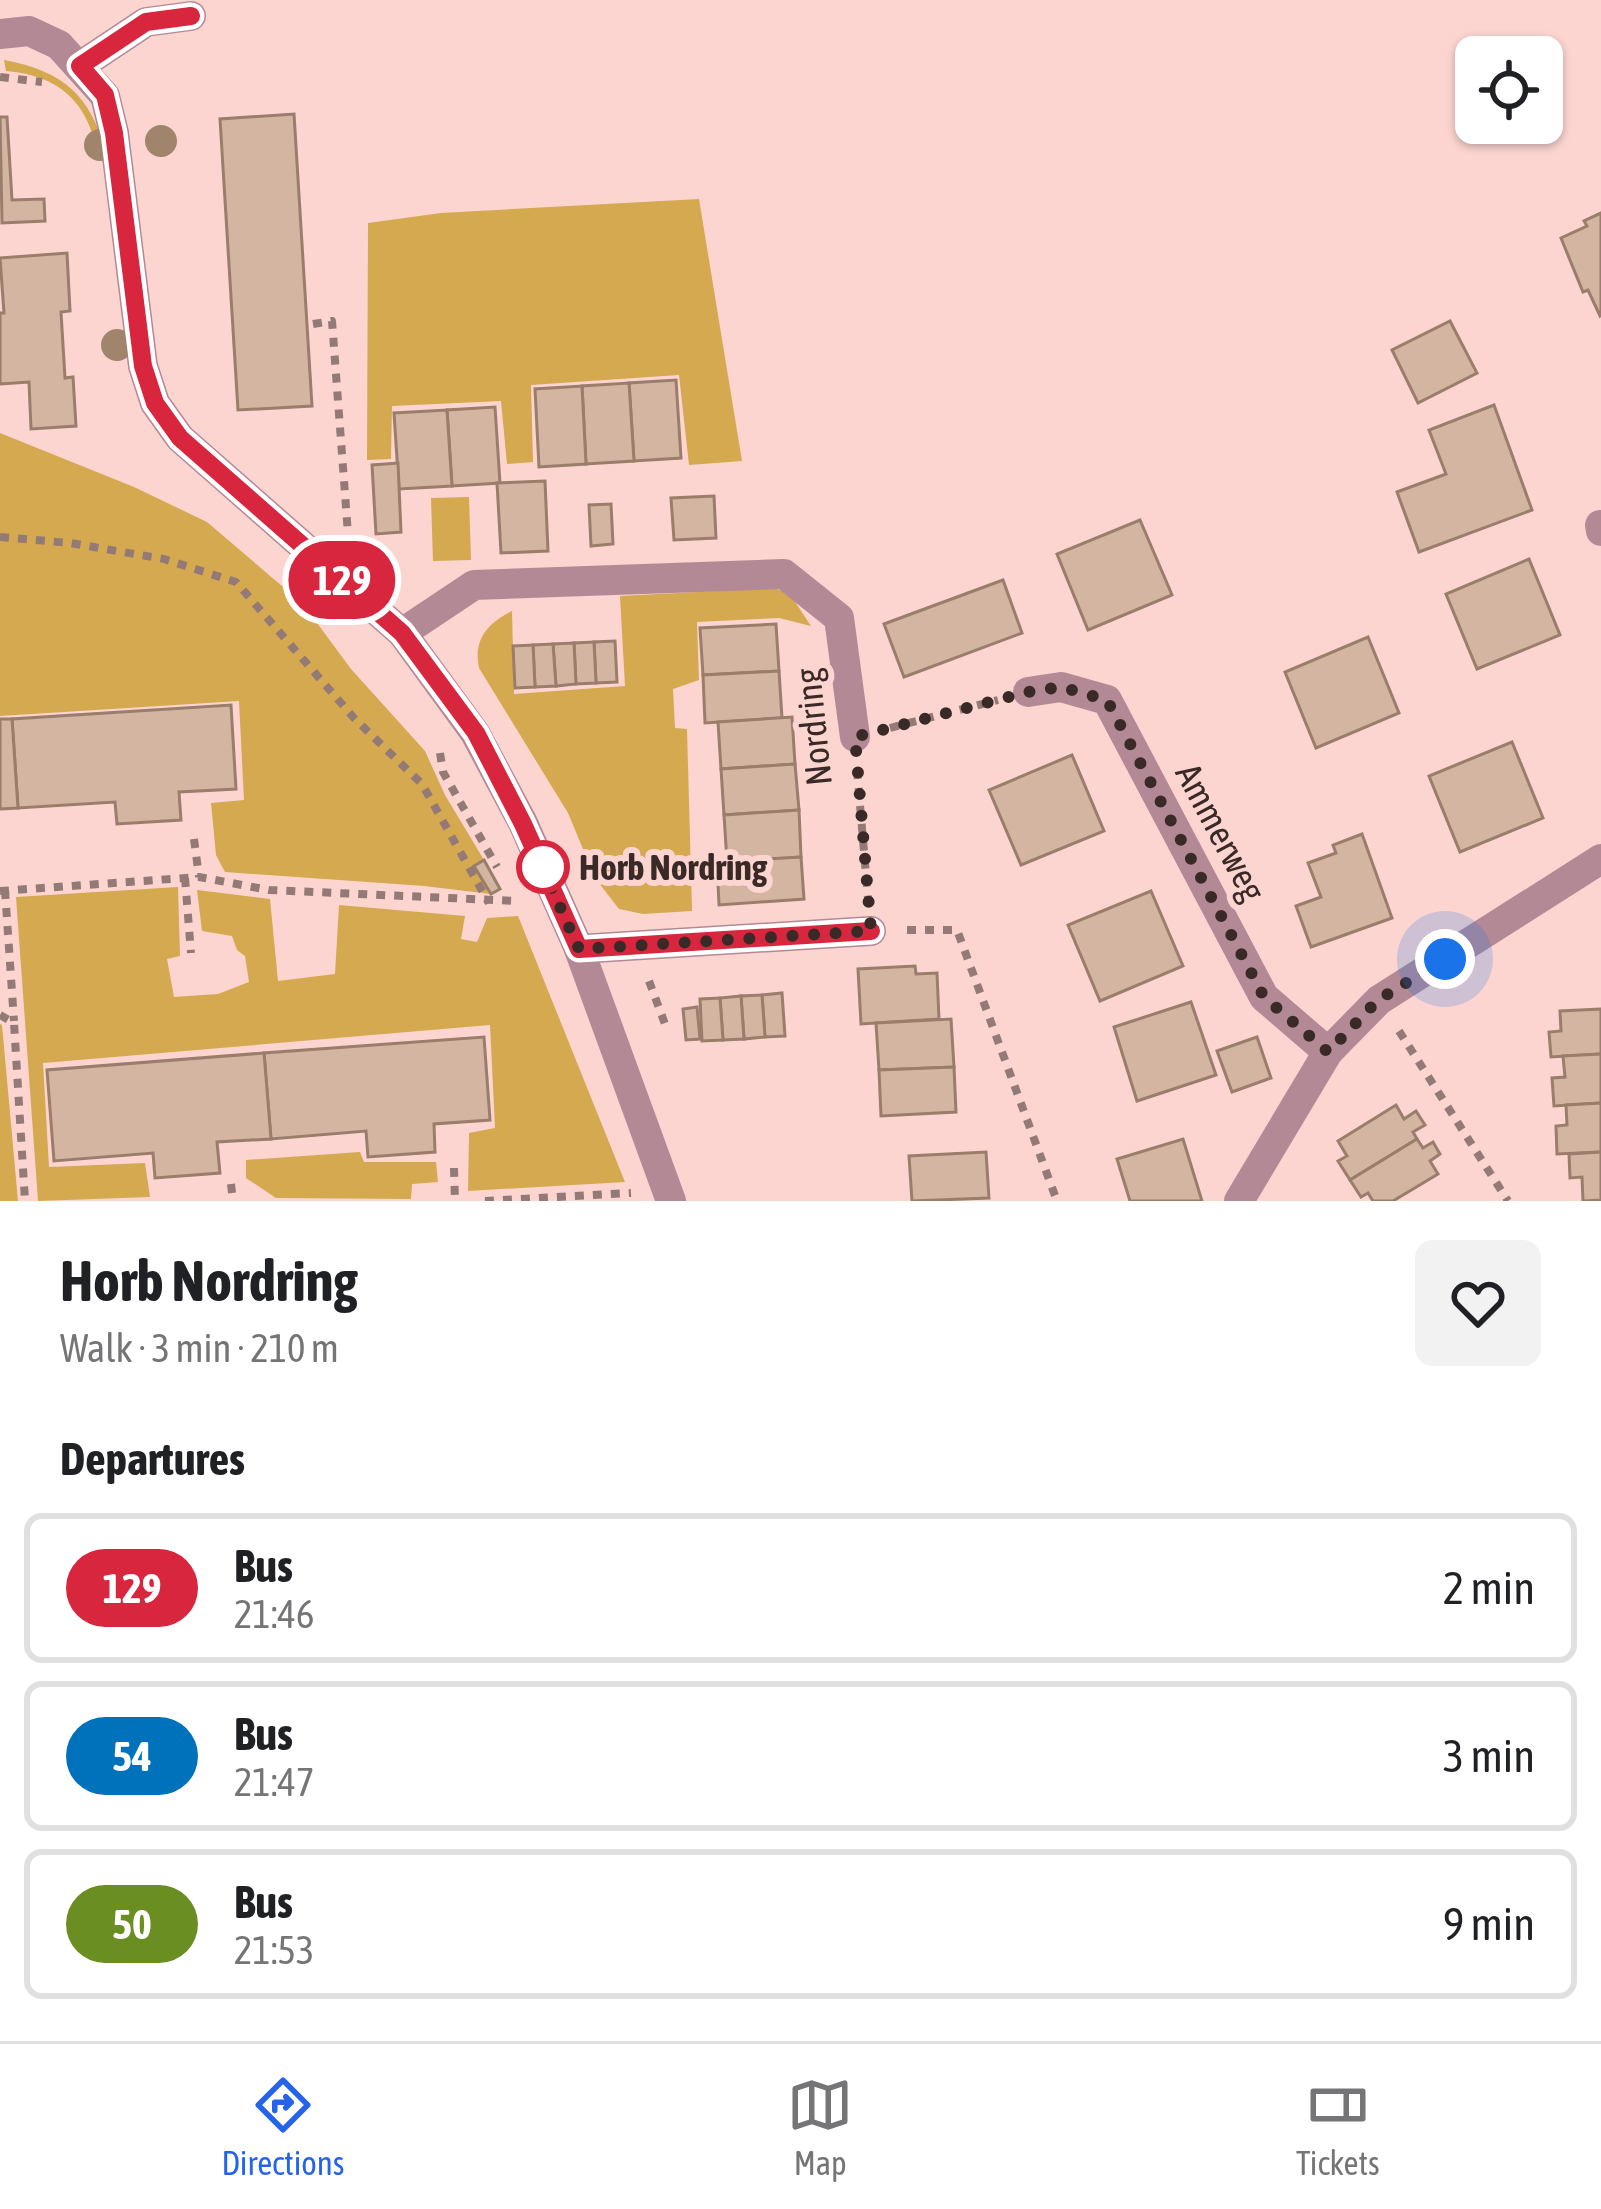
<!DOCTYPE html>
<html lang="en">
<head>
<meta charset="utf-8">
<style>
  body { margin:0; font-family:"Asap Condensed",sans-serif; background:#f2f2f2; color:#202124; height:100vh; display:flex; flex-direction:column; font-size:45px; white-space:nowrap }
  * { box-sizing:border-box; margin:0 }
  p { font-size:39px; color:#757577 }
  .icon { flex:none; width:66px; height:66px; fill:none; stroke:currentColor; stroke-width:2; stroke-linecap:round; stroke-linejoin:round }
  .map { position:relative; height:1201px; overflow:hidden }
  .sheet { display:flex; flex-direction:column; background:#fff; flex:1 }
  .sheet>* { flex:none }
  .badge { padding:0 24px; border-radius:39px; font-size:42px; line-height:78px }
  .controls { position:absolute; left:1455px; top:36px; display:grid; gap:24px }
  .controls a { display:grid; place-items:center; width:108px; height:108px; border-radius:18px; background:#fff; box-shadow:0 3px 9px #0004; font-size:60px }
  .you { position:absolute; width:60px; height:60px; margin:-30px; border:9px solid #fff; border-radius:50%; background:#1a73e8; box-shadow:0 0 0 18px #1a73e833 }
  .map>.badge { position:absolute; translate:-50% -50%; box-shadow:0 0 0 6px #fff }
  h2 { padding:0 60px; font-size:45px; line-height:108px }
  .round { display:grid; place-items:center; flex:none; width:126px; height:126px; border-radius:18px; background:#f2f2f2 }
  .summary { display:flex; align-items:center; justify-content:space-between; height:204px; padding:0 60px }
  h1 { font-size:57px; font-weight:700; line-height:90px }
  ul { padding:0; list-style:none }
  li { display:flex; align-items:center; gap:36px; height:150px; margin:0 24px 18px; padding:0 36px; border:6px solid #e0e0e0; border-radius:18px }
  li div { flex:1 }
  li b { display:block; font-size:45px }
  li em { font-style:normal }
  li .badge { min-width:132px; font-weight:700; text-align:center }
  .tab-bar { display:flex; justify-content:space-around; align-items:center; height:168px; border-top:3px solid #e0e0e0; background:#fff; font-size:33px; color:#757577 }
  .tab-bar a { display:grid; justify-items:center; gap:6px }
  .tab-bar .on { color:#2563eb }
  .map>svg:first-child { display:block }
  .green { fill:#d5a94f }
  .building { fill:#d4b5a2; stroke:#9a7d6b; stroke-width:3 }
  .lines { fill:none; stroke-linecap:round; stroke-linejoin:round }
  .path { stroke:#947a76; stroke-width:8; stroke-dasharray:9 9; stroke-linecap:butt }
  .street { stroke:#b38995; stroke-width:30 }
  .tree { fill:#a0846c }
  .line-casing { stroke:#fff; stroke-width:27 }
  .line { stroke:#d7263d; stroke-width:18 }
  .walk { stroke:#392a28; stroke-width:12; stroke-dasharray:0 21.6 }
  .stop-dot { fill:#fff; stroke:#d7263d; stroke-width:6 }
  .labels { text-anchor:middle; stroke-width:12; stroke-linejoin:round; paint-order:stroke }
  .street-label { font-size:36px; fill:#392a28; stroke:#fcd5d0 }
  .stop-label { font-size:36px; font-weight:bold; fill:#392a28; stroke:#fcd5d0; text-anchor:start }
</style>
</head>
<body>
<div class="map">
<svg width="1601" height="1201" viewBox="0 0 1601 1201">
  <rect width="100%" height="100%" fill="#fcd5d0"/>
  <g class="green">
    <path d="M 4,60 C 64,71 91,96 106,153 L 97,154 C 89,102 58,75 6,71 Z"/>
    <path d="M 699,199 L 742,461 L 689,465 L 679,375 L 531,385 L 533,462 L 507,464 L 501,401 L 392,406 L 391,459 L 367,460 L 368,223 L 441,213 Z"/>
    <path d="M 0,433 L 134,487 L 207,522 L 303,604 L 351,669 L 425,751 L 445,795 L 484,860 L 474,866 L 491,894 L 424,886 L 225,872 L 216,855 L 211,803 L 244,800 L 239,701 L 0,716 Z"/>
    <path d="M 469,497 L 471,560 L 433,561 L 431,498 Z"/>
    <path d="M 774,588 L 790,594 L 811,626 L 779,618 L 697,622 L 699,680 L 673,689 L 675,728 L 687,729 L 692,911 L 643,914 L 619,909 L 595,878 L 568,813 L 479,668 C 473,639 488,623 512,611 L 514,694 L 625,686 L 620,596 Z"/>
    <path d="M 178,887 L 180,956 L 167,959 L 174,997 L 218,994 L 249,982 L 245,956 L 237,950 L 232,936 L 202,931 L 197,890 L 270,899 L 278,981 L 335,974 L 339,905 L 465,916 L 461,939 L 477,942 L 487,918 L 518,916 L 625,1182 L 468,1191 L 469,1133 L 495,1128 L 490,1025 L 43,1063 L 49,1167 L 145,1163 L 150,1197 L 38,1201 L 16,897 Z"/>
    <path d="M 0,1024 L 2,1025 L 18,1201 L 0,1201 Z"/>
    <path d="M 360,1152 L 364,1162 L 436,1162 L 438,1182 L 412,1184 L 411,1199 L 276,1198 L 246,1178 L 246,1160 Z"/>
  </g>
  <g class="building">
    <path d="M 294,114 L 312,406 L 238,410 L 220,119 Z"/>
    <path d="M 0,117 L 7,117 L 12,200 L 44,199 L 45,221 L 2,223 Z"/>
    <path d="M 1601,213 L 1601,315 L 1600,316 L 1588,290 L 1583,292 L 1561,238 L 1587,226 L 1584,221 Z"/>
    <path d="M 67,253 L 70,311 L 61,312 L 65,378 L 73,377 L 76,426 L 31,429 L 29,382 L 0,384 L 0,313 L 4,313 L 0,258 Z"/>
    <path d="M 1450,321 L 1477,373 L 1418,403 L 1392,350 Z"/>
    <path d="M 676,380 L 681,458 L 634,461 L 629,383 Z"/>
    <path d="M 629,383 L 634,461 L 586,464 L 582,386 Z"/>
    <path d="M 582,386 L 586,464 L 539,467 L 535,389 Z"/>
    <path d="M 1494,405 L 1532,510 L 1419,552 L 1397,492 L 1446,474 L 1429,430 Z"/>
    <path d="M 495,407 L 500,483 L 452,486 L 447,410 Z"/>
    <path d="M 447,410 L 452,486 L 399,489 L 394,413 Z"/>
    <path d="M 398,463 L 401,532 L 376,534 L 372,465 Z"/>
    <path d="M 545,481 L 548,551 L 501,553 L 497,483 Z"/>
    <path d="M 714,496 L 716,538 L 674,540 L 671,498 Z"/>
    <path d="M 611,504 L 613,544 L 591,546 L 589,505 Z"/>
    <path d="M 1140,520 L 1172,595 L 1088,630 L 1057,554 Z"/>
    <path d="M 1529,559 L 1560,635 L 1477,669 L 1446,594 Z"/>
    <path d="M 1003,580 L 1022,633 L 904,677 L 884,624 Z"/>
    <path d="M 776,624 L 779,671 L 703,675 L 700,628 Z"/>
    <path d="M 1368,637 L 1399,713 L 1316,748 L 1285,672 Z"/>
    <path d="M 615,641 L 617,682 L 596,683 L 594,642 Z"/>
    <path d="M 594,642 L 596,683 L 576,684 L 574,643 Z"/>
    <path d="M 574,643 L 576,684 L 556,686 L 553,644 Z"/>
    <path d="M 553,644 L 556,686 L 535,687 L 533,645 Z"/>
    <path d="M 533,645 L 535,687 L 515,688 L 513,646 Z"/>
    <path d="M 779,671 L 782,718 L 705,723 L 703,675 Z"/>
    <path d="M 231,705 L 236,789 L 179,792 L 181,820 L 117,824 L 115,802 L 18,808 L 12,719 Z"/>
    <path d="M 792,717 L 795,764 L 721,769 L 718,722 Z"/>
    <path d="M 0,719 L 12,719 L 18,808 L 0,809 Z"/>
    <path d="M 1512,742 L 1543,818 L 1460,852 L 1429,776 Z"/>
    <path d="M 1072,755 L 1104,831 L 1021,865 L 989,790 Z"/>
    <path d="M 795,764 L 799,810 L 724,815 L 721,769 Z"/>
    <path d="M 799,810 L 801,857 L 727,862 L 724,815 Z"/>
    <path d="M 1362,834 L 1392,918 L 1311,947 L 1296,906 L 1321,897 L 1308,863 L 1336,853 L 1333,845 Z"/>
    <path d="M 801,857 L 804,899 L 719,905 L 717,862 Z"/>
    <path d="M 484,860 L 500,889 L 491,894 L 474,866 Z"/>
    <path d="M 1151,891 L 1183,966 L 1100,1001 L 1068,925 Z"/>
    <path d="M 915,966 L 916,974 L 937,973 L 939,1019 L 861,1024 L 858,969 Z"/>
    <path d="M 782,993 L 785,1036 L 765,1037 L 762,995 Z"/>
    <path d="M 762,995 L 765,1037 L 744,1039 L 741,996 Z"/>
    <path d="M 741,996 L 744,1039 L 723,1040 L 720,998 Z"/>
    <path d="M 720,998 L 723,1040 L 702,1041 L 700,999 Z"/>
    <path d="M 1191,1002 L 1216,1075 L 1137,1101 L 1114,1027 Z"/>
    <path d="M 697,1007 L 700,1039 L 686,1040 L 683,1009 Z"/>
    <path d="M 1601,1009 L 1601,1054 L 1551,1057 L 1549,1032 L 1561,1031 L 1560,1011 Z"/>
    <path d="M 951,1019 L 954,1067 L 879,1070 L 876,1023 Z"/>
    <path d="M 484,1037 L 490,1120 L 434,1124 L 435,1152 L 368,1157 L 366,1131 L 271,1139 L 264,1053 Z"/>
    <path d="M 1257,1037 L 1271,1078 L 1232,1092 L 1217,1051 Z"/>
    <path d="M 264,1053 L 271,1139 L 217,1142 L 220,1173 L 155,1178 L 153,1153 L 54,1161 L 47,1070 Z"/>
    <path d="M 1601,1054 L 1601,1103 L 1554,1106 L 1552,1078 L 1565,1077 L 1563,1056 Z"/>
    <path d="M 954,1067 L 956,1112 L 881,1116 L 879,1070 Z"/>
    <path d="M 1601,1103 L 1601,1152 L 1557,1154 L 1556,1126 L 1567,1125 L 1566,1105 Z"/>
    <path d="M 1396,1105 L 1404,1119 L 1416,1111 L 1425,1125 L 1413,1132 L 1417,1139 L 1350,1180 L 1338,1161 L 1347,1156 L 1338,1141 Z"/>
    <path d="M 1183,1139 L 1202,1201 L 1130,1201 L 1117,1159 Z"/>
    <path d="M 1417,1139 L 1423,1148 L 1433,1142 L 1440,1154 L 1430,1161 L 1438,1174 L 1393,1201 L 1373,1201 L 1368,1193 L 1361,1197 L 1350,1180 Z"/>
    <path d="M 986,1152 L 989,1198 L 912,1201 L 909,1156 Z"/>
    <path d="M 1601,1152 L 1601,1200 L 1583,1201 L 1582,1177 L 1570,1178 L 1569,1154 Z"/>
  </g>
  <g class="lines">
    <g class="path">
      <path d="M 0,77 L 42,82"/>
      <path d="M 313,324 L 332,321 L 348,534"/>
      <path d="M 0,537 L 70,543 L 164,559 L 236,582 L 354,718 L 422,784 L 489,903"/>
      <path d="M 890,728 L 998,700"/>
      <path d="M 440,753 L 443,772 L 497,867"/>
      <path d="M 857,770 L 868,898"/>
      <path d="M 194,839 L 199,877"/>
      <path d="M 185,878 L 191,953"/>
      <path d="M 5,890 L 14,1021"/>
      <path d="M 0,891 L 199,877 L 269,890 L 517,901"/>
      <path d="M 907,930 L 957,930 L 1057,1201"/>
      <path d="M 649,981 L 665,1024"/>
      <path d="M 0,1015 L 14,1023 L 25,1201"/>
      <path d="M 1399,1031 L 1508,1201"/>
      <path d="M 454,1168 L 455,1201"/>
      <path d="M 231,1184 L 233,1201"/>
      <path d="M 485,1201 L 631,1193"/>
    </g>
    <g class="street">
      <path d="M 0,34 L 29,31 L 59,45 L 105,96 L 114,133 L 143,366 L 155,403 L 180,438 L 402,633 L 475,733 L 523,823 L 579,949 L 671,1201"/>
      <path d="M 80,66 L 146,22 L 191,16"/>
      <path d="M 1600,525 L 1601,531"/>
      <path d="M 402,633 L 474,585 L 784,574 L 839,618 L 855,737"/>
      <path d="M 1028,692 L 1061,687 L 1107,700 L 1264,997 L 1328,1052"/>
      <path d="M 579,949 L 871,931"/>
      <path d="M 1239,1201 L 1328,1052 L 1379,1000 L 1601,859"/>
    </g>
  </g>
  <g class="tree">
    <circle cx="161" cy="141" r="16"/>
    <circle cx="100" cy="145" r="16"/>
    <circle cx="117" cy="345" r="16"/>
  </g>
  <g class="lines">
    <g class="line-casing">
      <path id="line" d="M 191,16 L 146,22 L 80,66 L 105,95 L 114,133 L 143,366 L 155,403 L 180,438 L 402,633 L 476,733 L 523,824 L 579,949 L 871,931"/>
    </g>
    <use href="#line" class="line"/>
    <path class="walk" d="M 543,867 L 538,858 L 579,949 L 871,931 L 855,737 L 1028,692 L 1061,687 L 1107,700 L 1264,997 L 1328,1052 L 1378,1000 L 1445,959"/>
  </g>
  <circle class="stop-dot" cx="543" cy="867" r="24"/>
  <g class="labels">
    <g class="street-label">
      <text transform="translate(813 727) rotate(-96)" y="13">Nordring</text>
      <text transform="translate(1221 832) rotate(62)" y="13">Ammerweg</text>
    </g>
    <g class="stop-label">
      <text x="579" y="880">Horb Nordring</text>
    </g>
  </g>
</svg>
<div class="controls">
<a><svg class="icon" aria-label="locate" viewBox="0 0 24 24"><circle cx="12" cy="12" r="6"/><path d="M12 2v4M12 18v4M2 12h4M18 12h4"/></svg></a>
</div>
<div class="you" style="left:1445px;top:959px"></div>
<b class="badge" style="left:342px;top:580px;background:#d7263d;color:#fff">129</b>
</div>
<section class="sheet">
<div class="summary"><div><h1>Horb Nordring</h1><p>Walk · 3 min · 210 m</p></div><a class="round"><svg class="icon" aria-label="heart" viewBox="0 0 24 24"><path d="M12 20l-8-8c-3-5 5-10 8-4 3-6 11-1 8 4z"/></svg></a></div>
<h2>Departures</h2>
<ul>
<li><span class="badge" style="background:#d7263d;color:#fff">129</span><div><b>Bus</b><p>21:46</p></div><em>2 min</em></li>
<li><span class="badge" style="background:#0072bc;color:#fff">54</span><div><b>Bus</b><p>21:47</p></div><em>3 min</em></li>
<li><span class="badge" style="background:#6b8e23;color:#fff">50</span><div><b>Bus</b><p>21:53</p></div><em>9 min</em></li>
</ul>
</section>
<nav class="tab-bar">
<a class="on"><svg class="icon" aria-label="directions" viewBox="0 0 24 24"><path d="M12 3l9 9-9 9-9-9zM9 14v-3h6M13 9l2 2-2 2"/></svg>Directions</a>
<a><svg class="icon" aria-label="map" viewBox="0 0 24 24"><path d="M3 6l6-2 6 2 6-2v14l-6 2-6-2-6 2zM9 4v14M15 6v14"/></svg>Map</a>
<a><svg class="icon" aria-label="tickets" viewBox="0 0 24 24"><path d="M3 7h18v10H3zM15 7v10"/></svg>Tickets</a>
</nav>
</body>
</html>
